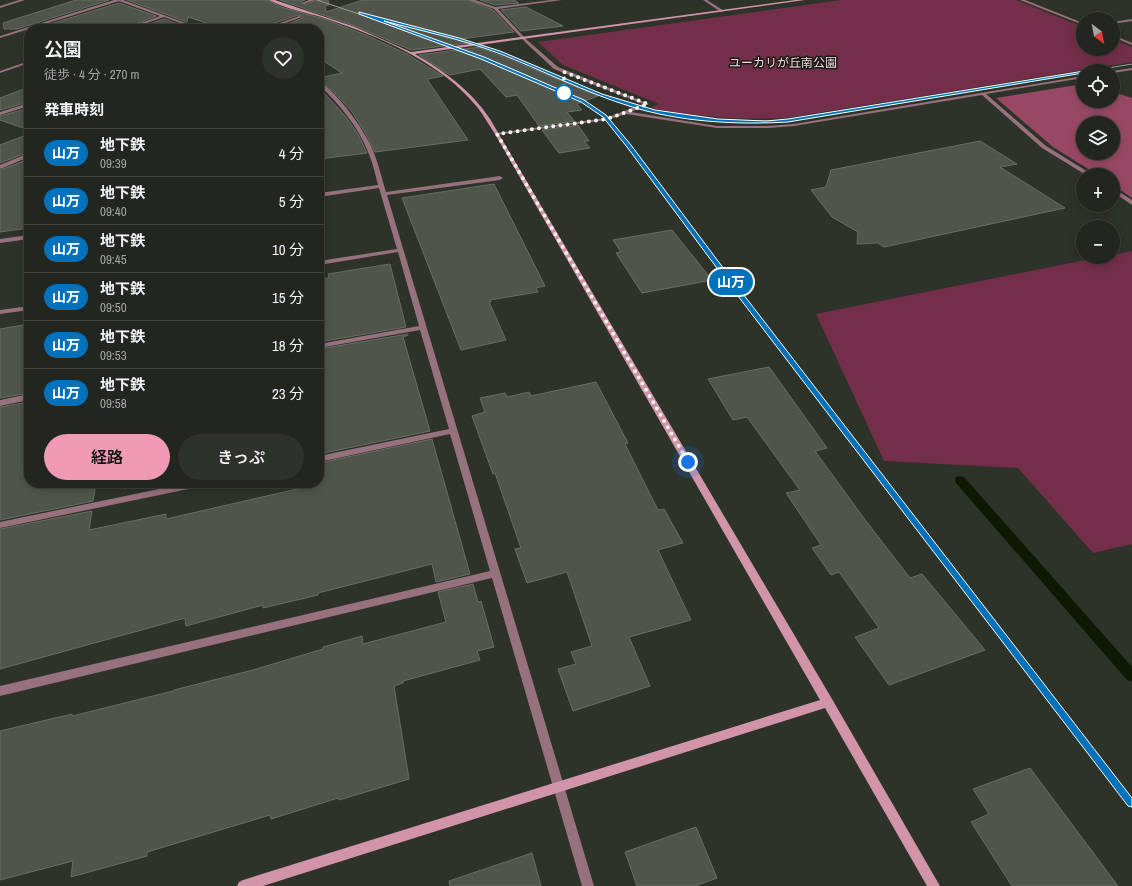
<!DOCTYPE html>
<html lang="ja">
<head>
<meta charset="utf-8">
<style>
  body { margin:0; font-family:"Archivo Narrow","Noto Sans JP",sans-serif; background:#2e322c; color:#f1f3f6; height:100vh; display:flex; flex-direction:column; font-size:15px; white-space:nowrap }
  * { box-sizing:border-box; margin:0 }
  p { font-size:13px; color:#a2a5a4 }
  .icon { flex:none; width:22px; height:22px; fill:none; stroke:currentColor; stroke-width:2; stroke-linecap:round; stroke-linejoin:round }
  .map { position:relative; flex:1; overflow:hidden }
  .side { position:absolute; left:24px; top:24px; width:300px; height:464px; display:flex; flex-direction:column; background:#22261f; border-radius:16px; box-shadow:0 2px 10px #0003,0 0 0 1px #3f433d }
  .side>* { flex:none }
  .badge { padding:0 8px; border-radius:13px; font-size:14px; line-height:26px }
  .needle { width:26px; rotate:148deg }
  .controls { position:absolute; left:1076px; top:12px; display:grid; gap:8px }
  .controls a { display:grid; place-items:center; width:44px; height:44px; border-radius:50%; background:#22261f; box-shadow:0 2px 10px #0003,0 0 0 1px #3f433d; font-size:20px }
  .you { position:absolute; width:20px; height:20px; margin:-10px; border:3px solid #fff; border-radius:50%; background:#1a73e8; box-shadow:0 0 0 6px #1a73e833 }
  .map>.badge { position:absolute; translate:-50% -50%; box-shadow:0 0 0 2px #fff }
  h2 { padding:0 20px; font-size:15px; line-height:36px }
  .round { display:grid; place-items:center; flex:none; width:42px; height:42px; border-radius:21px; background:#2e322c }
  .head { display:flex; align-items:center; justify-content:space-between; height:68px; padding:0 20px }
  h1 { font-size:19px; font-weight:600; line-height:30px }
  .action { display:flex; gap:8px; margin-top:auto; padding:8px 20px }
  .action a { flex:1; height:46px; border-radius:24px; background:#f09ab6; color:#111; font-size:16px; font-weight:600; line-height:46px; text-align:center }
  .action a+a { background:#2e322c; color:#f1f3f6 }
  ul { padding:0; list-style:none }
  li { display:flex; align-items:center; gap:12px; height:48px; padding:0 20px; border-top:1px solid #3f433d }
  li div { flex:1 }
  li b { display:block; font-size:15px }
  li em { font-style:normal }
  li .badge { min-width:44px; font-weight:700; text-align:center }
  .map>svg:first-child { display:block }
  .green { fill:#732f49 }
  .forest { fill:#984865; fill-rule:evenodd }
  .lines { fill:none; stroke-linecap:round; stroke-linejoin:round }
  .stream { fill:#0d1903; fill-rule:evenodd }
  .building { fill:#4f554b; stroke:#686e63 }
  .street { fill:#97717d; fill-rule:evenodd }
  .secondary { fill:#d194a8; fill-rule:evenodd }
  .tram-far1 { stroke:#999e96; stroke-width:1 }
  .tram { stroke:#999e96; stroke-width:1.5 }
  .line { fill:#0072bc; stroke:#fff }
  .walk { stroke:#f1f4ee; stroke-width:4; stroke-dasharray:0 7.2 }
  .stop-dot { fill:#fff; stroke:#0072bc; stroke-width:2 }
  .labels { text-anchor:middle; stroke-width:3; stroke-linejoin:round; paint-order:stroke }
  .far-park-label { font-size:12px; fill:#f5dce3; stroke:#171915 }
</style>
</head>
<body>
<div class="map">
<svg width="1132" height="886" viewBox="0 0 1132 886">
  <rect width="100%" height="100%" fill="#2d3329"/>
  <g class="green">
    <path d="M 841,0 L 1016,0 L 1083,27 L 1083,49 L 1113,49 L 1113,39 L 1132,47 L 1132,62 L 786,118 C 740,120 696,117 650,108 L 659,104 L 563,65 L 538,42 Z"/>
    <path d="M 1132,251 L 1132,544 L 1093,553 L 1018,468 L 884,461 L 816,314 L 1101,257 L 1113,257 L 1113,255 Z"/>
  </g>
  <path class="forest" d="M 1083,84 L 1083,101 L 1113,101 L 1113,92 L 1132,98 L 1132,198 L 1113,185 L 1113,175 L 1098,175 L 1053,147 L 996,98 ZM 1083,123 L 1113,123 L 1113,153 L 1083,153 Z"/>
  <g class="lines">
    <path class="stream" d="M 960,476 L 964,477 L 1132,667 L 1132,682 L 1127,680 L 956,483 L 955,480 L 956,477 Z"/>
  </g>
  <g class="building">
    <path d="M 76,0 L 109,0 L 17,29 L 4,29 L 3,23 Z"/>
    <path d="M 127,0 L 268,0 L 281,7 L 324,19 L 366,35 L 407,54 L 443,76 L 427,79 L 468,140 L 375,152 L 366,134 L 352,112 L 335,93 L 319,81 L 319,78 L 342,73 L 319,58 L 319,29 L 275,29 L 303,18 L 302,16 L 298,15 L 257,29 L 224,29 L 188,17 L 187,22 Z"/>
    <path d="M 280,0 L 305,0 L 301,2 L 305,5 L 316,0 L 328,0 L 329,5 L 325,6 L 326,12 L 363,0 L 468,0 L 493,10 L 514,32 L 461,39 L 469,43 L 411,50 L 355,26 Z"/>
    <path d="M 480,0 L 514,0 L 519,3 L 495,5 Z"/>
    <path d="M 119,3 L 156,16 L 123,29 L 34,29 Z"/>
    <path d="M 526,7 L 563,26 L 521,31 L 501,10 Z"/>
    <path d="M 164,19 L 186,27 L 186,29 L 135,29 Z"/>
    <path d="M 479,47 L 516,62 L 598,96 L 577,104 L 582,110 L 567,112 L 574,121 L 539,126 L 517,95 L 506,97 L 480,69 L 450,75 L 419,55 Z"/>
    <path d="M 29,87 L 29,102 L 0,110 L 0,98 Z"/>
    <path d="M 319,87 L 346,117 L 358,134 L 367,153 L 319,159 Z"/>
    <path d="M 29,108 L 29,130 L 0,120 L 0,116 Z"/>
    <path d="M 578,125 L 589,141 L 584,141 L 590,148 L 559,153 L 542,130 Z"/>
    <path d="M 29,134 L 29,152 L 0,163 L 0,145 Z"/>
    <path d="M 980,141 L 1017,164 L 1000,167 L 1065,208 L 884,247 L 878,243 L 857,244 L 858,232 L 832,217 L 811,190 L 826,187 L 831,170 Z"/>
    <path d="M 29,159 L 29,228 L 0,232 L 0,170 Z"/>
    <path d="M 494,184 L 545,286 L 536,288 L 538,292 L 490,300 L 491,302 L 489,302 L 506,340 L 461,350 L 402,198 Z"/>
    <path d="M 672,230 L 712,280 L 642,293 L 616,253 L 621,252 L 613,240 Z"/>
    <path d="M 390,264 L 406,327 L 319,342 L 319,279 L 329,278 L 328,274 Z"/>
    <path d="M 29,324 L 29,393 L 0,398 L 0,329 Z"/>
    <path d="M 408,334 L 408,335 L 403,337 L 430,431 L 319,454 L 319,349 Z"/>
    <path d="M 769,367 L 827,448 L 815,451 L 866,521 L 910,578 L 922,574 L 985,650 L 889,685 L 855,637 L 879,628 L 839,572 L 831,575 L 812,548 L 821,545 L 786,493 L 800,490 L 747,417 L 733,420 L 708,379 Z"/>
    <path d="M 596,382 L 628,443 L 625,444 L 658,510 L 664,509 L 683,543 L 658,550 L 691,620 L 629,637 L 650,686 L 573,711 L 558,669 L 576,664 L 571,652 L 592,646 L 567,572 L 527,583 L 515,549 L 521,548 L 495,473 L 493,474 L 472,416 L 485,412 L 480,398 L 505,393 L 507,397 L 529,392 L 531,396 Z"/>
    <path d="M 29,402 L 29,483 L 96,483 L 93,501 L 0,520 L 0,407 Z"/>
    <path d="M 432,439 L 470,574 L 436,582 L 432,564 L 318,593 L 318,595 L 263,608 L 263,605 L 186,626 L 185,618 L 0,669 L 0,529 L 92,511 L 89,530 L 166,514 L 166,519 L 319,484 L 319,463 Z"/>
    <path d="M 473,584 L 478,602 L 481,601 L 494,647 L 477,651 L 480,660 L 403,681 L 403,683 L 394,686 L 409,779 L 339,800 L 338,798 L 271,819 L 270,815 L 147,852 L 147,856 L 71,877 L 73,861 L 0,880 L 0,731 L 72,714 L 72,716 L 173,691 L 174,690 L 253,670 L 323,649 L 323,647 L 362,636 L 363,644 L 446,622 L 438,592 Z"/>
    <path d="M 1030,768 L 1118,886 L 1012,886 L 971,822 L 989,814 L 973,789 Z"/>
    <path d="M 696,827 L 717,878 L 695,886 L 637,886 L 625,852 Z"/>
    <path d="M 532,853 L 541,886 L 450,886 L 449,881 Z"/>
  </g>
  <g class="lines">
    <g class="street">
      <path d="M 19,0 L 25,0 L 0,8 L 0,6 Z"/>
      <path d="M 114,0 L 123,0 L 202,29 L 196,29 L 164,17 L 130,29 L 124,29 L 160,16 L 119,1 L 0,38 L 0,36 Z"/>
      <path d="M 309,0 L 315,0 L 304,4 L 302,3 Z"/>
      <path d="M 469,0 L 475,0 L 495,7 L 551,0 L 562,0 L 498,9 L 527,40 L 558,67 L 649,104 L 631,112 L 717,126 L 768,126 L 794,124 L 1083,76 L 1083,78 L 986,94 L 1046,146 L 1093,175 L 1086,175 L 1042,148 L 982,95 L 794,126 L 768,128 L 717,128 L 626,114 L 607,120 L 495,135 L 495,133 L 497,133 L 606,118 L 643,104 L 554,69 L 525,42 L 494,9 Z"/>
      <path d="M 703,0 L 707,0 L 724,11 L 721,12 Z"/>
      <path d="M 1020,0 L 1025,0 L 1083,23 L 1083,25 Z"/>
      <path d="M 299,16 L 302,17 L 269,29 L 263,29 Z"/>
      <path d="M 1132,19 L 1132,21 L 1113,24 L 1113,22 Z"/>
      <path d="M 1113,35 L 1132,43 L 1132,45 L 1113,37 Z"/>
      <path d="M 29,61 L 29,63 L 0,73 L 0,71 Z"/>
      <path d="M 1132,68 L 1132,70 L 1113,73 L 1113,71 L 1112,71 Z"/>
      <path d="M 319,82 C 337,91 367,133 374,153 C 379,166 382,179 386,192 L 500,176 L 503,178 L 500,180 L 387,195 L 594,886 L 582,886 L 492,578 L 0,696 L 0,686 L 490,571 L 450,434 L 319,462 L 319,456 L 449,429 L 420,330 L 319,348 L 319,344 L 419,326 L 398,252 L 319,265 L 319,261 L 397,249 L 379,188 L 319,197 L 319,193 L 378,185 C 375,174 373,163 368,152 C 358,126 339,104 319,85 Z"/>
      <path d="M 29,103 L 29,106 L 0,115 L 0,112 Z"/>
      <path d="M 29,153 L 29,157 L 0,169 L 0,165 Z"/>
      <path d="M 1113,188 L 1132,200 L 1132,205 L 1113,192 Z"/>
      <path d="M 29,235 L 29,239 L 0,243 L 0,239 Z"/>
      <path d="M 29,306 L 29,310 L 0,314 L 0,310 Z"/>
      <path d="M 29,394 L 29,400 L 0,406 L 0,400 Z"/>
      <path d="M 188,483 L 207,483 L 206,485 L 203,486 L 0,528 L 0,522 Z"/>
    </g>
    <path class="secondary" d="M 269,0 L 275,0 L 355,27 L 411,52 L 795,0 L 805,0 L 415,54 C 444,71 471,90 490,119 L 832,699 L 940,886 L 927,886 L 825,708 L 263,886 L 237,886 L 239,882 L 243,880 L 820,700 L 495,134 C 489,125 484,116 478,108 C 440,61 380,37 324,18 C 308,13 283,8 269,0 Z"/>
    <g class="tram-far1">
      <path d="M 317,0 L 413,32 L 483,58 L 582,101 L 604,116 L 629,146 L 730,282 L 986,613"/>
      <path d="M 418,28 L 500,52 L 596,93 L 635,107 L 672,115 L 722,121 L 788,121 L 1083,72"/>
      <path d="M 1090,71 L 1132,64"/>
    </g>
    <path class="tram" d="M 985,612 L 1132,802"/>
  </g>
  <path class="line" d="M 359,12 L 459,38 L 500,51 L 602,94 L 655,110 L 718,119 L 766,121 L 788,119 L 1084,71 L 1083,73 L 788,122 C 736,125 679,122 629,106 C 584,92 542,70 498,53 C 461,39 422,31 384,21 L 484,57 L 584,100 L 606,115 L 631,145 L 733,281 L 1132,798 L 1132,807 L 1128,806 L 728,283 L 627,147 L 603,117 L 581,102 L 481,59 L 359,14 Z"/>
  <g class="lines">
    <path class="walk" d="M 564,93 L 564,72 L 648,104 L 607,119 L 497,134 L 688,462"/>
  </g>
  <circle class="stop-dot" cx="564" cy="93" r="8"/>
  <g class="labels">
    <g class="far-park-label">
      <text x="783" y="67">ユーカリが丘南公園</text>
    </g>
  </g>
</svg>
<div class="controls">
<a><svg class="needle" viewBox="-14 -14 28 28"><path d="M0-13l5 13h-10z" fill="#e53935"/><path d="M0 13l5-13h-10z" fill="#a2a5a4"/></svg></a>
<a><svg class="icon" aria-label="locate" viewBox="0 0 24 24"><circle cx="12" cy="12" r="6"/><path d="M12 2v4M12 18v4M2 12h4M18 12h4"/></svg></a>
<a><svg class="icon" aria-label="layers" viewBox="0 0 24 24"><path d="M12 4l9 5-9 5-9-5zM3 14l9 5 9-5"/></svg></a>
<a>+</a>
<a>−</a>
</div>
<div class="you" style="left:688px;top:462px"></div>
<b class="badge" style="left:731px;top:282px;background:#0072bc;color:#fff">山万</b>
<section class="side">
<div class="head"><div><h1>公園</h1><p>徒歩 · 4 分 · 270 m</p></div><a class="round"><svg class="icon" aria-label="heart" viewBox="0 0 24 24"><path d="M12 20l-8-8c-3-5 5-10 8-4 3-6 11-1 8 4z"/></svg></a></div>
<h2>発車時刻</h2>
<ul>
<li><span class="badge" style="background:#0072bc;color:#fff">山万</span><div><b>地下鉄</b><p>09:39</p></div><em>4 分</em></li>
<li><span class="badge" style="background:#0072bc;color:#fff">山万</span><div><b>地下鉄</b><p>09:40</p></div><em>5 分</em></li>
<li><span class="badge" style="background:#0072bc;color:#fff">山万</span><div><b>地下鉄</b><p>09:45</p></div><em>10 分</em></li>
<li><span class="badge" style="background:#0072bc;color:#fff">山万</span><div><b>地下鉄</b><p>09:50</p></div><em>15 分</em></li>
<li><span class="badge" style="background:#0072bc;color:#fff">山万</span><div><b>地下鉄</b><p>09:53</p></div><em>18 分</em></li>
<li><span class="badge" style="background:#0072bc;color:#fff">山万</span><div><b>地下鉄</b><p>09:58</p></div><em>23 分</em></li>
</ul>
<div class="action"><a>経路</a><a>きっぷ</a></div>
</section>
</div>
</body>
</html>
